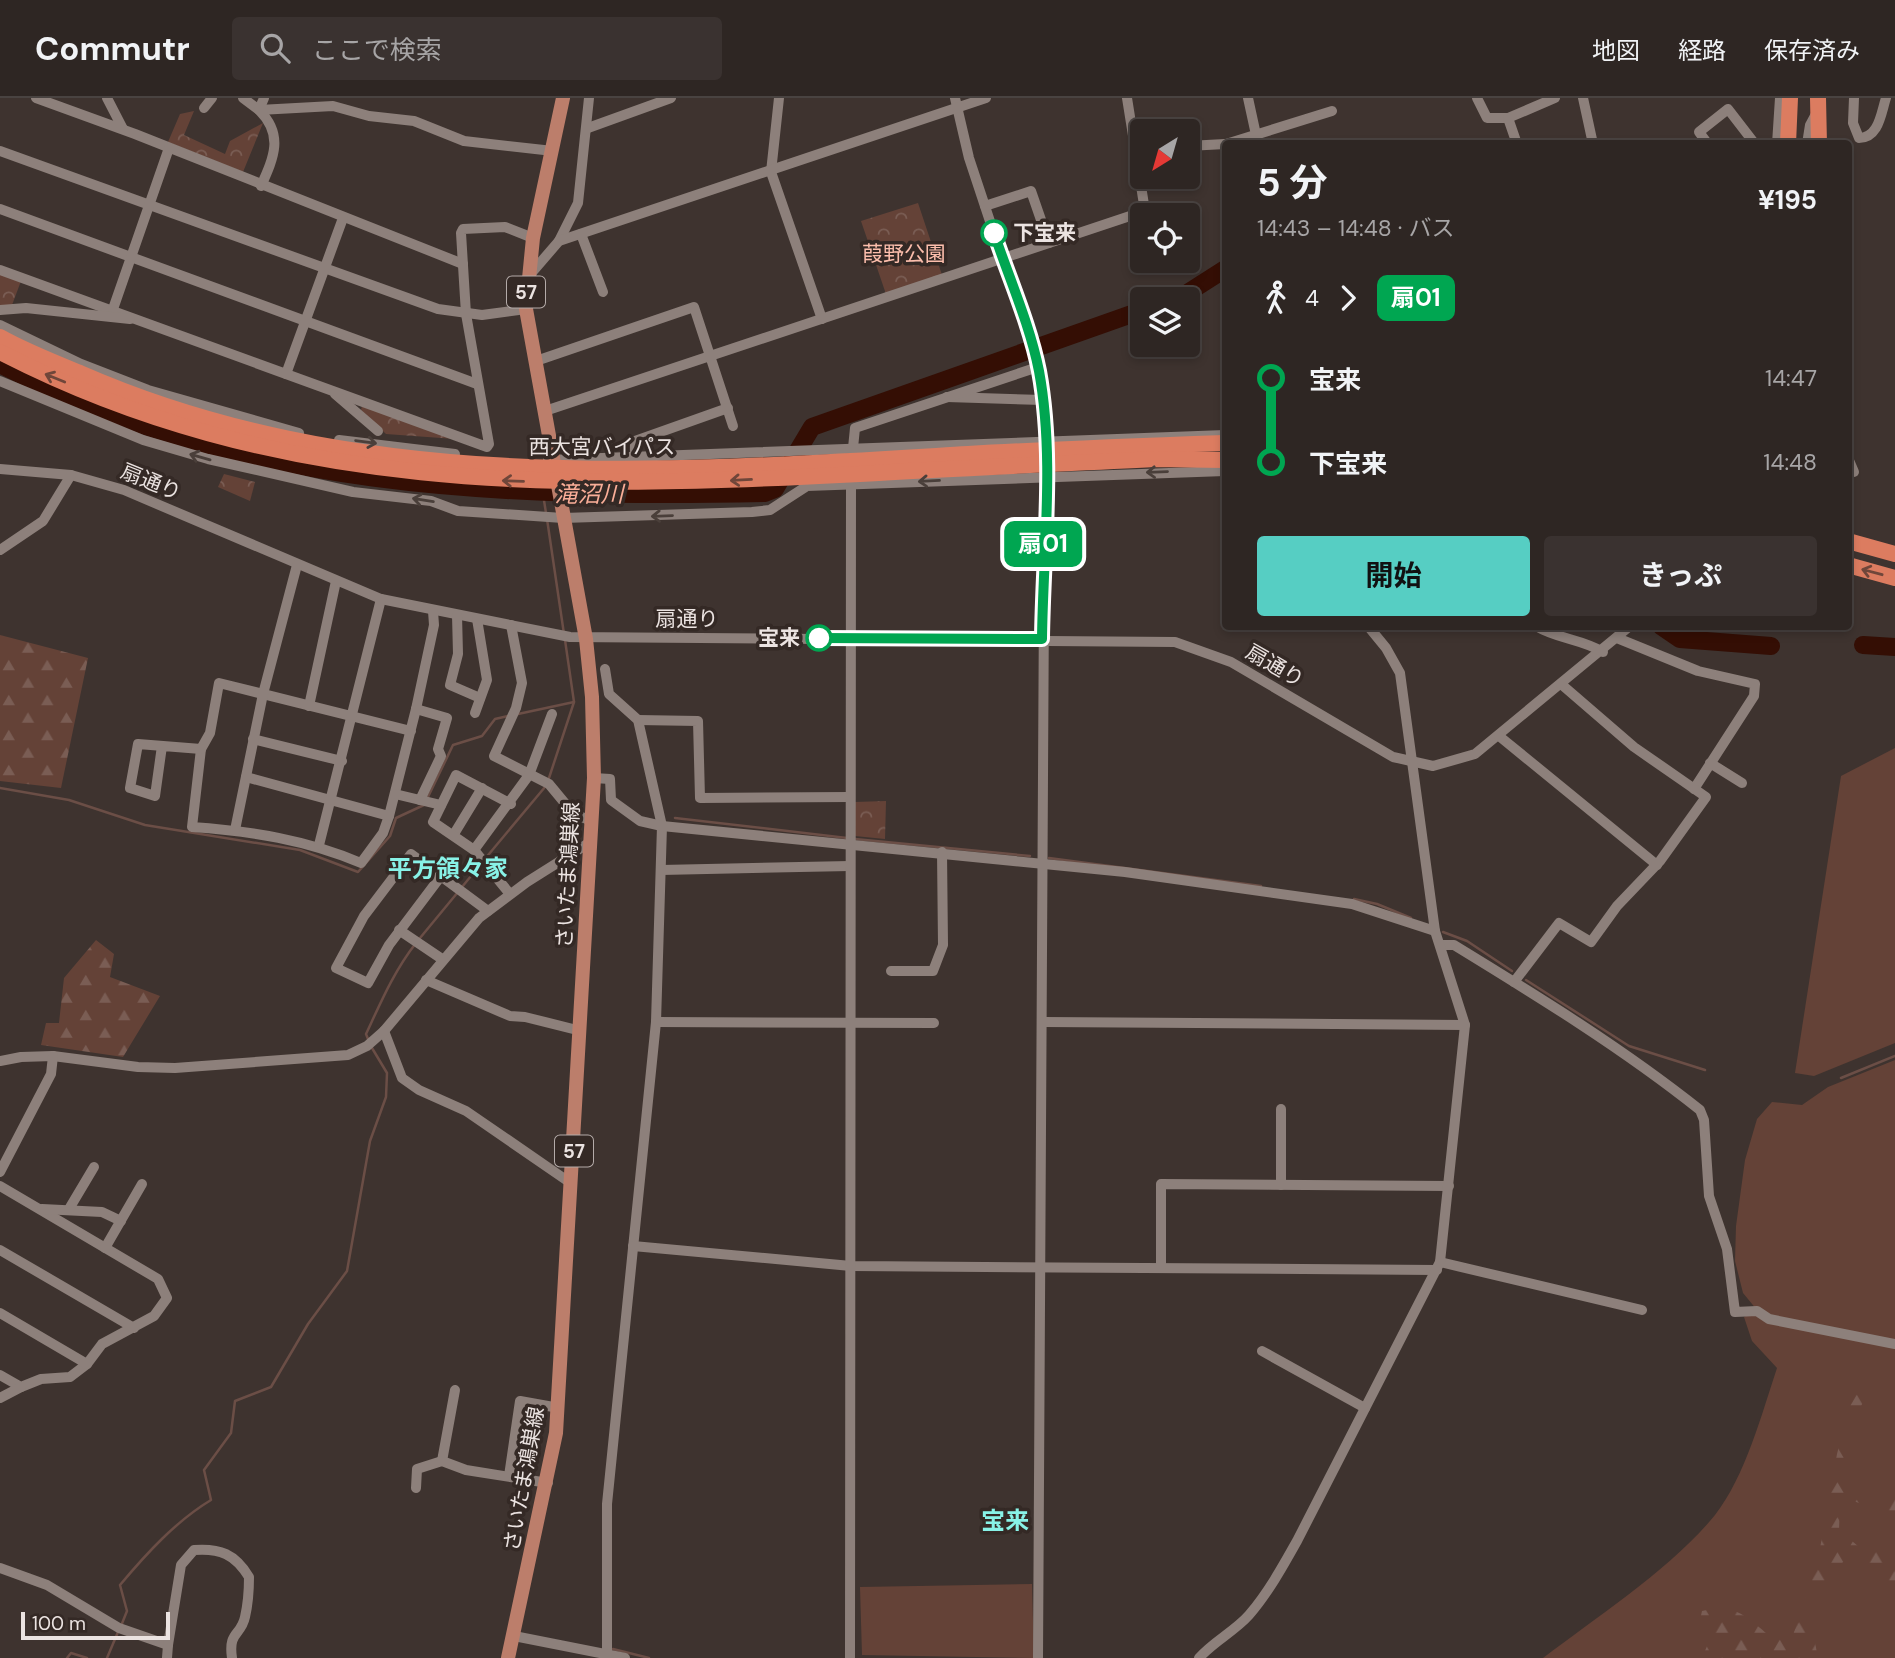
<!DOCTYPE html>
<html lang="ja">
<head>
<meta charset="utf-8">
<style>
  body { margin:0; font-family:"DM Sans","Noto Sans JP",sans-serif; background:#3a3230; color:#f1f3f6; height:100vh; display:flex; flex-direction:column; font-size:26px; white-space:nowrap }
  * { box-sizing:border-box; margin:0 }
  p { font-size:23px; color:#a7a5a6 }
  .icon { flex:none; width:38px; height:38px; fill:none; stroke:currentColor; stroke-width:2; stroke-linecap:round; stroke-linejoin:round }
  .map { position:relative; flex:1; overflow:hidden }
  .panel { position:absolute; left:1222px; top:42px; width:630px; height:490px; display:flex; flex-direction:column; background:#2e2623; border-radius:7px; box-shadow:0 4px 10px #0003,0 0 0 2px #494341 }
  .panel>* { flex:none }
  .badge { padding:0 14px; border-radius:10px; font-size:24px; line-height:46px }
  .needle { width:46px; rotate:217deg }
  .buttons { position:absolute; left:1130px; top:21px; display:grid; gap:14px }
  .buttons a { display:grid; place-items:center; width:70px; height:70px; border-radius:7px; background:#2e2623; box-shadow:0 4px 10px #0003,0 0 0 2px #494341; font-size:35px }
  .scale { position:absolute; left:21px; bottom:18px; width:149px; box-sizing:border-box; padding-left:7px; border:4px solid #ebe3e1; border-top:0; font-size:19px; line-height:24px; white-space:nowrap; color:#ebe3e1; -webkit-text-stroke:5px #342925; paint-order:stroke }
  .map>.badge { position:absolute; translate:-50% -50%; box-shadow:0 0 0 4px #fff }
  .legs { display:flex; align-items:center; gap:10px; height:77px; padding:0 35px; font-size:23px }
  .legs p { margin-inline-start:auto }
  .head { display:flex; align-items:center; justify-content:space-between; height:119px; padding:0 35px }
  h1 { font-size:38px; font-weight:700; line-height:52px }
  .cta { display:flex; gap:14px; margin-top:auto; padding:14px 35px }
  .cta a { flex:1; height:80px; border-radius:7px; background:#56cec3; color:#111; font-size:28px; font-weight:700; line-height:80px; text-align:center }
  .cta a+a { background:#3a3230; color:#f1f3f6 }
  ul { padding:0 35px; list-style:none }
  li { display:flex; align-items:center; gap:24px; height:84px; font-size:26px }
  li i { display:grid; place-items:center; width:10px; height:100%; margin:0 9px; background:currentColor }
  li i::after { content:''; width:18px; height:18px; margin:-9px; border:5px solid; border-radius:50%; background:#2e2623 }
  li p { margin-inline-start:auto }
  li:first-child i { background:linear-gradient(#0000 50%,currentColor 0) }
  li:last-child i { background:linear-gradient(currentColor 50%,#0000 0) }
  header { display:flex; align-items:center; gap:42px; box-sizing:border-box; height:98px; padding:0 35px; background:#2e2623; border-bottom:2px solid #494341 }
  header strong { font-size:33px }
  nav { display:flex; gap:38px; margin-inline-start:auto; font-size:24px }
  .search { width:490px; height:63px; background:#3a3230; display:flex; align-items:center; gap:18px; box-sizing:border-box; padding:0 24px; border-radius:7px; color:#a7a5a6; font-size:26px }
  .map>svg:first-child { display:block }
  .grass { fill:#644237 }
  .forest { fill:url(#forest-firs) }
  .park { fill:url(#park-crowns) }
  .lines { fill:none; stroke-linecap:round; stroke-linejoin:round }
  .stream { stroke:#6b4e46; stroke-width:2.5 }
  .river { stroke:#340e04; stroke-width:18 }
  .minor { stroke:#8d807b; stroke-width:10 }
  .major { stroke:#bc7e6b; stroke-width:14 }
  .highway { stroke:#dc7c60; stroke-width:16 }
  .oneway { stroke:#6f463a }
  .oneway2 { stroke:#4a3f3a }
  .line-1-casing { stroke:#fff; stroke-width:16 }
  .line-1 { stroke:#00a651; stroke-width:10 }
  .stop-1-dot { fill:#fff; stroke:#00a651; stroke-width:3.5 }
  .labels { text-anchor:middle; stroke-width:7; stroke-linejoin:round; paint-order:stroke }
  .shield { fill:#342925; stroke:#b4aba9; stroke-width:2 }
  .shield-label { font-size:19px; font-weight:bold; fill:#ebe3e1 }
  .stop-label { font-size:21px; font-weight:bold; fill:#ebe3e1; stroke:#342925; text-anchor:start }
  .park-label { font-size:21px; fill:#fcbeac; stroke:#342925 }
  .street-label { font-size:21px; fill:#ebe3e1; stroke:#342925 }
  .water-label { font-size:23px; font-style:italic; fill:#faae98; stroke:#342925 }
  .quarter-label { font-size:24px; font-weight:bold; fill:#88f2e7; stroke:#342925 }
</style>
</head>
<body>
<header>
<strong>Commutr</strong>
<div class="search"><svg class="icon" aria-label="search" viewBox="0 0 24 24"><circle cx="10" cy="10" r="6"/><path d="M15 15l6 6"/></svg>ここで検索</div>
<nav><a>地図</a><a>経路</a><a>保存済み</a></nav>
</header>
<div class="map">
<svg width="1895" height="1560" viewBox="0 0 1895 1560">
  <defs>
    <pattern id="forest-firs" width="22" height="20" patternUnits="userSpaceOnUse" patternTransform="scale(1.75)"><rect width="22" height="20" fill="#644237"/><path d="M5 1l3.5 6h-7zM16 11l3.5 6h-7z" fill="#7a5d54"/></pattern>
    <pattern id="park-crowns" width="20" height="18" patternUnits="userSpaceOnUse" patternTransform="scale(1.75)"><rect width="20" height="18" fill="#644237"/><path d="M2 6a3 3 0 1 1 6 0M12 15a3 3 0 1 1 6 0" fill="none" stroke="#7a5d54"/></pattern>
  </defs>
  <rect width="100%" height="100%" fill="#3e332f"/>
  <g class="grass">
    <path d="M 1895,650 L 1895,945 L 1814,978 L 1795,975 L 1841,678 Z"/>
    <path d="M 1895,962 L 1895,1560 L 1543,1560 C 1598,1518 1672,1470 1715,1417 C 1745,1379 1762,1315 1777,1270 L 1752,1243 L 1744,1219 L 1757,1212 L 1743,1195 L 1735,1163 L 1736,1128 L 1745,1062 L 1757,1021 L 1772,1004 L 1802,1007 L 1828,989 Z"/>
    <path d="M 1032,1486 L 1034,1560 L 862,1557 L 860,1489 Z"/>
  </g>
  <g class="forest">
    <path d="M 0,537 L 88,560 L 61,690 L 0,683 Z"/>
    <path d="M 96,842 L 114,856 L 110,879 L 160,898 L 123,959 L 41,947 L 46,925 L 59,925 L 64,880 Z"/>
    <path d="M 1854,1289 L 1869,1293 C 1865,1302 1860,1309 1856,1317 C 1846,1341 1838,1389 1869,1399 C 1877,1401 1887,1404 1895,1400 L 1895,1420 L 1849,1401 L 1840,1405 L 1839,1432 L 1859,1449 L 1877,1452 L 1891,1461 L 1895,1475 L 1895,1502 C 1870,1486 1892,1463 1844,1463 L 1818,1491 L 1809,1514 L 1818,1560 L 1702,1560 L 1710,1541 L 1698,1531 L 1702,1513 C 1735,1504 1748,1520 1772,1540 L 1793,1537 L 1817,1467 L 1837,1356 Z"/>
  </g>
  <g class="park">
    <path d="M 194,13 L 184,37 L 225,56 L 230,43 L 263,25 L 243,74 L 168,44 L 180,16 Z"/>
    <path d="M 918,105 L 942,177 L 886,196 L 861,123 Z"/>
    <path d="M 0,175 L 21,183 L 12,207 L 0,207 Z"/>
    <path d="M 362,308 L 455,341 L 386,336 L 361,312 Z"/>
    <path d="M 224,376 L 255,384 L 250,403 L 218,389 Z"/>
    <path d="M 886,703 L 885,741 L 855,738 L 855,704 Z"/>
  </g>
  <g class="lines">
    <g class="stream">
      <path d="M 543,396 L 546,415"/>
      <path d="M 547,421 L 564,536"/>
      <path d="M 518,616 L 574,604 L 565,542"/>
      <path d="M 548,683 L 574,604"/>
      <path d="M 0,690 L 69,702 L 145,727 L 300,752 L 358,774 L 390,738 L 396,720 L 424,707"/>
      <path d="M 427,701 L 453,647 L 482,638 L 495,621 L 508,618"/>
      <path d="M 675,720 L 847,740"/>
      <path d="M 855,741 L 1030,758"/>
      <path d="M 1049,760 L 1261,788"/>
      <path d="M 484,762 L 545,689"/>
      <path d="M 462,789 L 480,767"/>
      <path d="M 1354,801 L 1377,806 L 1411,820"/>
      <path d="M 1443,834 L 1467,843 L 1512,873"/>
      <path d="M 420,840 L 458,794"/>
      <path d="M 1526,882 L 1629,948 L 1705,972"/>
      <path d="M 368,941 L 366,936 C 381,904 394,873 416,845"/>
      <path d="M 1841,980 L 1895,958"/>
      <path d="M 121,1528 L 127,1513 L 120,1487 C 146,1456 176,1423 211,1402 L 204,1372 L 231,1335 L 235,1303 L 271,1289 L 308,1226 L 347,1173 L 370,1043 L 386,999 L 387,975 L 372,950"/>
      <path d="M 613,1551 L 649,1560"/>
      <path d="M 67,1560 L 71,1555 L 87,1560"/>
      <path d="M 107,1560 L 118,1534"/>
    </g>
    <g class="river">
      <path d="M 1178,201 L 1225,171"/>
      <path d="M 0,266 C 238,392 502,400 765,395 L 775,391 L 812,329 L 1143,212"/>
      <path d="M 1661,528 L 1680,541 L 1771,548"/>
      <path d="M 1863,547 L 1895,549"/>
    </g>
    <g class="minor">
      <path d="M 36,0 L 135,36 L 463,166"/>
      <path d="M 107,0 L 123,31"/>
      <path d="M 243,0 L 259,12 L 333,8 L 369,18 L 414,23 L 464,43 L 553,53"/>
      <path d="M 779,0 L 771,74 L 822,221"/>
      <path d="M 955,0 L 969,60 L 1036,262 L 1045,324 L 1038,1560"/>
      <path d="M 1248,0 L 1258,46"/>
      <path d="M 1477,0 L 1487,20 L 1508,20 L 1555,0"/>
      <path d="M 1583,0 L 1593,46"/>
      <path d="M 1854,0 L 1853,25 L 1859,40 C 1879,40 1881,15 1886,0"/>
      <path d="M 204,10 L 212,0"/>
      <path d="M 1508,20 L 1517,46"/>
      <path d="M 588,30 L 671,0"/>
      <path d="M 1226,46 L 1332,13"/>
      <path d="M 1708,46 L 1699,34 L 1728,11 L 1755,46"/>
      <path d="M 1777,46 L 1780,0"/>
      <path d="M 1807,46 L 1810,27 L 1817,14"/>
      <path d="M 1188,48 L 1225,46"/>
      <path d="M 0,53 L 438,211 L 482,217 L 526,211"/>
      <path d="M 261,88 C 274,59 284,37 259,12 L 264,0"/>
      <path d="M 985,108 L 1031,93 L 1049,145"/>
      <path d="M 0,111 L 477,286"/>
      <path d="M 581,136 L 603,194"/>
      <path d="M 559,143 L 578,105 L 589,0"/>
      <path d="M 0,172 L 487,349 L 489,346 L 466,216 L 461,135 L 463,131 L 505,129 L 533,140"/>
      <path d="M 528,179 L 559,143 L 986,0"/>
      <path d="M 113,211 L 169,50"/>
      <path d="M 0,212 L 26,210 L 130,221"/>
      <path d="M 0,227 L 81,266 L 148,292 L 299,335"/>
      <path d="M 536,263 L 694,209 L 733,328"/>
      <path d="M 286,276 L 343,120"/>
      <path d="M 0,283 L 143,342 L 208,361 L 353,394 L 431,403 L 458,413 L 563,420 L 752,414 L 770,412 L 807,388 L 1225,373"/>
      <path d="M 335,296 L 378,333"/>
      <path d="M 947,299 L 1043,302"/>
      <path d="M 545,313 L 1145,113 L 1127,0"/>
      <path d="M 339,342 L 455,356"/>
      <path d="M 853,350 L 855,330 L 1038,269"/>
      <path d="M 635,360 L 635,343 L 728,310"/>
      <path d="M 1848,360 L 1854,374"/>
      <path d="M 548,362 L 1225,337"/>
      <path d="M 0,371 L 71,377 L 124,392 L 381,501 L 570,539 L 1175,544 L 1231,564 L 1393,659 L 1433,668 L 1475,656 L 1630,528"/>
      <path d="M 0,452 L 43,423 L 71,377"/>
      <path d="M 457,517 L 458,556 L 450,587 L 480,600"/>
      <path d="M 511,527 L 522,585 L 516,610 L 494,658 L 549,686 L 573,715 L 593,724"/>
      <path d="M 1536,528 C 1557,541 1582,541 1603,554"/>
      <path d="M 1617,540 L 1698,573 L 1755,586 L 1754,598 L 1694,691"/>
      <path d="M 605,571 L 609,596 L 638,622 L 662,728 L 656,924 L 607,1406 L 607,1560"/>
      <path d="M 309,608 L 336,483"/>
      <path d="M 416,611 L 447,620 L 438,651 L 441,658 L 420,702"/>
      <path d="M 475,615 L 487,582 L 477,521"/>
      <path d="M 638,622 L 698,623 L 700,700 L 850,699"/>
      <path d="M 411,633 L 219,585 L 210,635 L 201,651 L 192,729 C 251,733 307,742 361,765 L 383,735 L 389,718 L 416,611 L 434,527 L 433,513"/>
      <path d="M 1499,638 L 1657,767"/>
      <path d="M 253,641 L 342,663"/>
      <path d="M 162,648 L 155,698 L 130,690 L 138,646 L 201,651"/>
      <path d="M 1710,665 L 1742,685"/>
      <path d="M 246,679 L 389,718"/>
      <path d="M 594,680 L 610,681 L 611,702 L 640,723 L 662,728 L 1125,774 L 1352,806 L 1435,833"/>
      <path d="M 395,696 L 441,707"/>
      <path d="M 235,732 L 263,596 L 297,467"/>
      <path d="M 454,736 L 482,690"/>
      <path d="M 319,747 L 381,501"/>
      <path d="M 474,752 L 529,677 L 552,616"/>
      <path d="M 661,772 L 850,768"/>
      <path d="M 441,778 L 389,847 L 368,885 L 336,870 L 364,818 L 411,756 L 488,813"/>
      <path d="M 510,796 L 474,752 L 433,724 L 456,677 L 511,706"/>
      <path d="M 399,832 L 442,861"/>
      <path d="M 1441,847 L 1454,847 C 1539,899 1622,950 1700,1012 L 1704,1022 L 1709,1098 L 1727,1151 L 1735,1214 L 1757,1213 L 1769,1221 L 1895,1246"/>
      <path d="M 891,873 L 933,873 L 943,847 L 942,754"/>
      <path d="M 426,882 L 510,918 L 525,919 L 581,933"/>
      <path d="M 1514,884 L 1559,825 L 1591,844 L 1617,808 L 1660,763 L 1706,699 L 1634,649 L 1561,586"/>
      <path d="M 656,924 L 934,925"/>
      <path d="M 1044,924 L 1465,927"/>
      <path d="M 384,933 L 402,980 L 419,992 L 466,1013 L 572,1086"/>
      <path d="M 0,963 L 21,959 L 53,958 L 138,969 L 175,970 L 348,957 L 367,948 L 384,933 L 479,820 L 527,784 L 592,743"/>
      <path d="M 0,1074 L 51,976 L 53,958"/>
      <path d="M 1281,1087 L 1281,1011"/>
      <path d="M 0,1088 L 158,1181 L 167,1200 L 154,1218 L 102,1246 L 87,1266 L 70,1279 L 41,1281 L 21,1289 L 0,1277"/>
      <path d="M 42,1111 L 102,1114 L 121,1123"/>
      <path d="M 69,1111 L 94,1069"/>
      <path d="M 633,1148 L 851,1168 L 1437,1172"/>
      <path d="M 105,1150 L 142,1086"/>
      <path d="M 0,1152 L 134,1230"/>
      <path d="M 1440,1164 L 1642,1212"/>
      <path d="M 1161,1169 L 1161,1086 L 1449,1088"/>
      <path d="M 0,1215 L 87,1266"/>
      <path d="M 1262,1253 L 1365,1310"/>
      <path d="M 0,1300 L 21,1289"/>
      <path d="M 442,1363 L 455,1292"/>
      <path d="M 509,1378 L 520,1303 L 559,1310"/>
      <path d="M 416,1390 L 417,1371 L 442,1363 L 466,1372 L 548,1385"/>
      <path d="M 0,1470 L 47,1487 L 119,1530 L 168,1547 L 167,1560"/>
      <path d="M 514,1538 L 625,1560"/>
      <path d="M 168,1547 L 181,1467 L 194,1452 C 220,1450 235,1456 249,1479 C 249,1492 248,1506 245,1519 C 241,1538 228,1533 232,1560"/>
      <path d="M 850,1560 L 851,386"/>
      <path d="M 1199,1560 C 1214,1543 1235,1533 1249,1517 C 1268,1495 1283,1468 1297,1443 L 1440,1164 L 1465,927 L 1435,833 L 1400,575 L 1386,550 L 1368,528"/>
    </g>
    <path class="major" d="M 508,1560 L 556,1335 L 594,680 L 592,599 L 586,541 L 526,211 L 533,140 L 563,0"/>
    <g class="highway">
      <path d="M 1818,0 L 1819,46"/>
      <path d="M 1788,46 L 1790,0"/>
      <path d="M 0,239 C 25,253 53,264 80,275 C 361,398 670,374 968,356 C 1054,351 1139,348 1225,345"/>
      <path d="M 0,254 C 275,396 561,392 860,376 C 958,370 1057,366 1155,361 L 1225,362"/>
      <path d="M 1848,443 L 1895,456"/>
      <path d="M 1848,467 L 1895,480"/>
    </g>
  </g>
  <defs><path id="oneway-shaft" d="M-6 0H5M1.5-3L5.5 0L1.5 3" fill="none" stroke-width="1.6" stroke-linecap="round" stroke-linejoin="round" transform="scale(1.75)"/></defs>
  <g class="oneway">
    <use href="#oneway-shaft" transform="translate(55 280) rotate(-158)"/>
    <use href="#oneway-shaft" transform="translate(741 382) rotate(177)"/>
    <use href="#oneway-shaft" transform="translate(513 383) rotate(-178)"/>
    <use href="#oneway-shaft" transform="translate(1872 474) rotate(-165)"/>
  </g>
  <g class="oneway2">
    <use href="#oneway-shaft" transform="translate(366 344) rotate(8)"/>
    <use href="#oneway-shaft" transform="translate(200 359) rotate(-164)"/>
    <use href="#oneway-shaft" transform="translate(1157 374) rotate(178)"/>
    <use href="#oneway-shaft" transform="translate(929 383) rotate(177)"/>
    <use href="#oneway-shaft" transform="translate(423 402) rotate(-171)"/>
    <use href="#oneway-shaft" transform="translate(662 418) rotate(178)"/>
  </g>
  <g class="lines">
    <g class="line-1-casing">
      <path id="line-1" d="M 819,540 L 1042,541 C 1043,453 1055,360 1039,273 C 1030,227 1009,180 994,135"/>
    </g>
    <use href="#line-1" class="line-1"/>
  </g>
  <g class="stop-1-dot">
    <circle cx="994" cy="135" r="12"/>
    <circle cx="819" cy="540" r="12"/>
  </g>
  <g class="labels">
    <g class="shield">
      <rect x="507" y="178.5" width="38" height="31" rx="5"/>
      <rect x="555" y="1037.5" width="38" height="31" rx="5"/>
    </g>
    <g class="shield-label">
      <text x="526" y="201">57</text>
      <text x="574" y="1060">57</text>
    </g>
    <g class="stop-label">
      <text x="1013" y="142">下宝来</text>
      <text x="800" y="547" text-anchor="end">宝来</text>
    </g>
    <g class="park-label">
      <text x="904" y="163">葭野公園</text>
    </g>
    <g class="street-label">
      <text x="602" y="356">西大宮バイパス</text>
      <text transform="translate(151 384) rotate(22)" y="7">扇通り</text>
      <text x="687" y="528">扇通り</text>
      <text transform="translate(1275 568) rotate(30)" y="7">扇通り</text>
      <text transform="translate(568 777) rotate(-87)" y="7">さいたま鴻巣線</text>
      <text transform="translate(524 1381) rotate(-80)" y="7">さいたま鴻巣線</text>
    </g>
    <g class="water-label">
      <text x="589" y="404">滝沼川</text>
    </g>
    <g class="quarter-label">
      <text x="448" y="779">平方領々家</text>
      <text x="1005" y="1431">宝来</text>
    </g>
  </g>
</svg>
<div class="buttons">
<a><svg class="needle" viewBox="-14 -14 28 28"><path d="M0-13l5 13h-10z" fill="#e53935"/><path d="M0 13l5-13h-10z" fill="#a7a5a6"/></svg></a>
<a><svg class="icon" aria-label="locate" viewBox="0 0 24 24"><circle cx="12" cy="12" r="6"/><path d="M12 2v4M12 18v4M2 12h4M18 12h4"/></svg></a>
<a><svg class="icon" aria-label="layers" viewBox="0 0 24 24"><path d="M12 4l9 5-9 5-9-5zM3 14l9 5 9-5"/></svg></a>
</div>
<div class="scale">100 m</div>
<b class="badge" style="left:1043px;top:446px;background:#00a651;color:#fff">扇01</b>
<section class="panel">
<div class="head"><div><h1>5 分</h1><p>14:43 – 14:48 · バス</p></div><b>¥195</b></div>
<div class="legs"><svg class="icon" aria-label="walk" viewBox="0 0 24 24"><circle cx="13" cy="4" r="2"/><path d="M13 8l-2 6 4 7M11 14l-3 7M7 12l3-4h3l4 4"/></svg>4<svg class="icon" aria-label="forward" viewBox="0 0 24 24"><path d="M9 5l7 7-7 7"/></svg><b class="badge" style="background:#00a651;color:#fff">扇01</b></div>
<ul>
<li><i style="color:#00a651"></i><b>宝来</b><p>14:47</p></li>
<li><i style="color:#00a651"></i><b>下宝来</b><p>14:48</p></li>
</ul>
<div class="cta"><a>開始</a><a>きっぷ</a></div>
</section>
</div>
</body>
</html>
